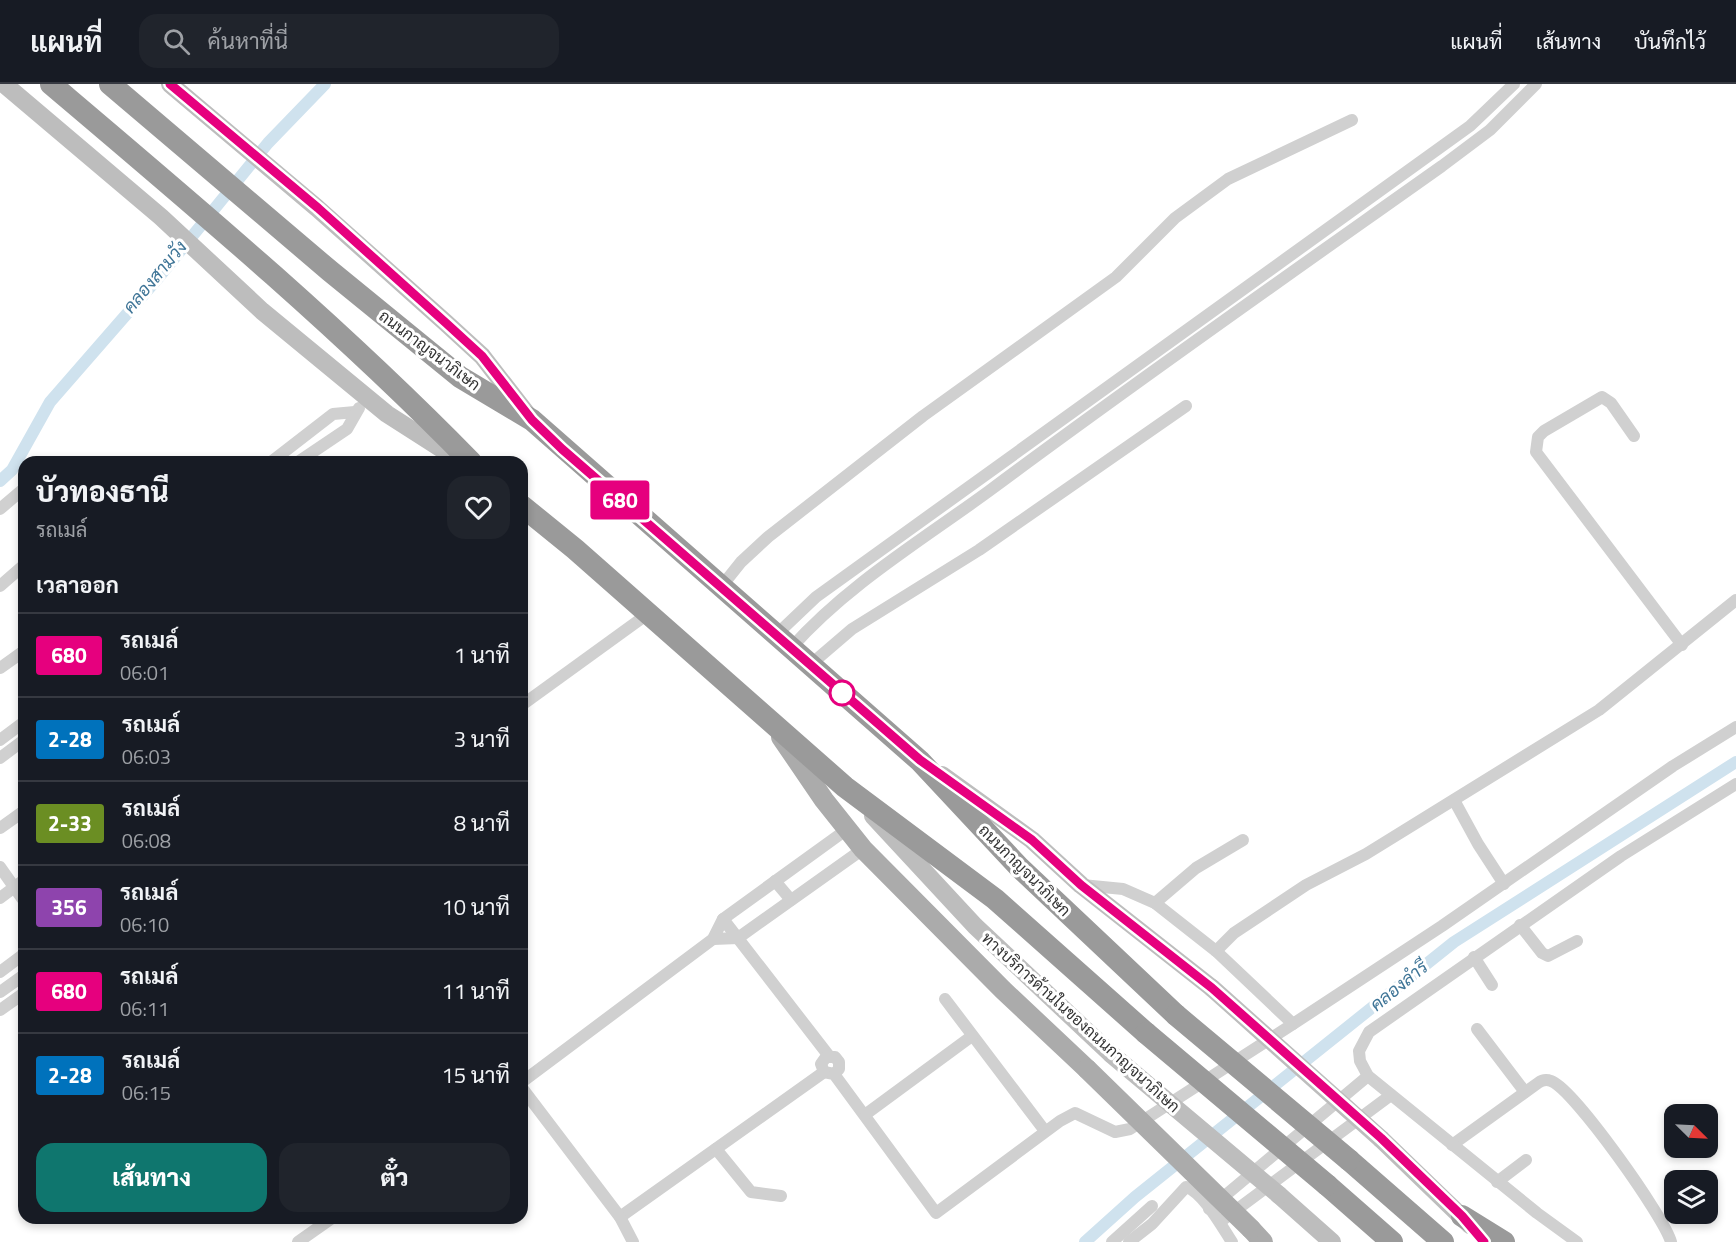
<!DOCTYPE html>
<html lang="th">
<head>
<meta charset="utf-8">
<style>
  body { margin:0; font-family:"Titillium Web",Sarabun,sans-serif; background:#20242c; color:#f1f3f6; height:100vh; display:flex; flex-direction:column; font-size:22px; white-space:nowrap }
  * { box-sizing:border-box; margin:0 }
  p { font-size:20px; color:#9ea1a6 }
  .icon { flex:none; width:33px; height:33px; fill:none; stroke:currentColor; stroke-width:2; stroke-linecap:round; stroke-linejoin:round }
  .map { position:relative; flex:1; overflow:hidden }
  .side { position:absolute; left:18px; top:372px; width:510px; height:768px; display:flex; flex-direction:column; background:#171b24; border-radius:18px; box-shadow:0 3px 9px #0003 }
  .side>* { flex:none }
  .badge { padding:0 12px; border-radius:4px; font-size:21px; line-height:39px }
  .needle { width:39px; rotate:114deg }
  .buttons { position:absolute; left:1664px; top:1020px; display:grid; gap:12px }
  .buttons a { display:grid; place-items:center; width:54px; height:54px; border-radius:12px; background:#171b24; box-shadow:0 3px 9px #0003; font-size:30px }
  .map>.badge { position:absolute; translate:-50% -50%; box-shadow:0 0 0 3px #fff }
  h2 { padding:0 18px; font-size:22px; line-height:54px }
  .round { display:grid; place-items:center; flex:none; width:63px; height:63px; border-radius:18px; background:#20242c }
  .overview { display:flex; align-items:center; justify-content:space-between; height:102px; padding:0 18px }
  h1 { font-size:28px; font-weight:800; line-height:45px }
  .button { display:flex; gap:12px; margin-top:auto; padding:12px 18px }
  .button a { flex:1; height:69px; border-radius:18px; background:#0f766e; color:#fff; font-size:24px; font-weight:800; line-height:69px; text-align:center }
  .button a+a { background:#20242c; color:#f1f3f6 }
  ul { padding:0; list-style:none }
  li { display:flex; align-items:center; gap:18px; height:84px; padding:0 18px; border-top:2px solid #363941 }
  li div { flex:1 }
  li b { display:block; font-size:22px }
  li em { font-style:normal }
  li .badge { min-width:66px; font-weight:700; text-align:center }
  header { display:flex; align-items:center; gap:36px; box-sizing:border-box; height:84px; padding:0 30px; background:#171b24; border-bottom:2px solid #363941 }
  header strong { font-size:28px }
  nav { display:flex; gap:33px; margin-inline-start:auto; font-size:21px }
  .search { width:420px; height:54px; background:#20242c; display:flex; align-items:center; gap:15px; box-sizing:border-box; padding:0 21px; border-radius:18px; color:#9ea1a6; font-size:22px }
  .map>svg:first-child { display:block }
  .lines { fill:none; stroke-linecap:round; stroke-linejoin:round }
  .canal { stroke:#cfe2ee; stroke-width:12 }
  .street { stroke:#d0d0d0; stroke-width:12 }
  .secondary { stroke:#bdbdbd; stroke-width:18 }
  .primary { stroke:#ababab; stroke-width:20 }
  .highway { stroke:#9a9a9a; stroke-width:22 }
  .secondary-bridge { stroke:#bdbdbd; stroke-width:18 }
  .primary-bridge { stroke:#ababab; stroke-width:20 }
  .highway-bridge { stroke:#9a9a9a; stroke-width:22 }
  .line-casing { stroke:#fff; stroke-width:14 }
  .line { stroke:#e6007e; stroke-width:9 }
  .stop-dot { fill:#fff; stroke:#e6007e; stroke-width:3 }
  .labels { text-anchor:middle; stroke-width:6; stroke-linejoin:round; paint-order:stroke }
  .street-label { font-size:16px; fill:#333; stroke:#fff }
  .water-label { font-size:18px; font-style:italic; fill:#3f7597; stroke:#fff }
</style>
</head>
<body>
<header>
<strong>แผนที่</strong>
<div class="search"><svg class="icon" aria-label="search" viewBox="0 0 24 24"><circle cx="10" cy="10" r="6"/><path d="M15 15l6 6"/></svg>ค้นหาที่นี่</div>
<nav><a>แผนที่</a><a>เส้นทาง</a><a>บันทึกไว้</a></nav>
</header>
<div class="map">
<svg width="1736" height="1158" viewBox="0 0 1736 1158">
  <rect width="100%" height="100%" fill="#fff"/>
  <g class="lines">
    <g class="canal">
      <path d="M 0,397 L 12,386 L 50,318 L 159,193 L 268,59 L 325,0"/>
      <path d="M 1085,1158 L 1135,1113 L 1454,858 L 1736,678"/>
    </g>
    <g class="street">
      <path d="M 1634,352 L 1611,319 L 1602,313 L 1544,347 L 1538,353 L 1536,368 L 1682,561"/>
      <path d="M 271,378 L 333,330 L 355,328"/>
      <path d="M 298,378 L 347,345 L 359,324"/>
      <path d="M 0,425 L 21,407"/>
      <path d="M 0,502 L 24,481"/>
      <path d="M 721,503 L 741,478 L 768,453 L 923,332 L 1116,193 L 1175,134 L 1228,95 L 1352,36"/>
      <path d="M 776,551 L 816,513 L 1470,42 L 1514,0"/>
      <path d="M 791,564 C 847,501 922,456 989,407 C 1138,296 1291,189 1442,82 L 1490,46 L 1536,0"/>
      <path d="M 810,581 L 852,545 L 979,466 L 1186,322"/>
      <path d="M 0,584 L 24,567"/>
      <path d="M 522,621 L 649,529"/>
      <path d="M 0,656 L 24,638"/>
      <path d="M 0,674 L 24,656"/>
      <path d="M 1454,716 L 1478,760 L 1504,800"/>
      <path d="M 0,744 L 24,727"/>
      <path d="M 0,783 L 24,817"/>
      <path d="M 775,797 L 791,816"/>
      <path d="M 0,814 L 24,796"/>
      <path d="M 1155,819 L 1196,784 L 1243,756"/>
      <path d="M 723,835 L 829,972"/>
      <path d="M 1520,841 L 1542,869 L 1548,872 L 1577,857"/>
      <path d="M 713,855 L 738,854 L 863,765"/>
      <path d="M 1216,867 L 1234,849 L 1306,801 L 1366,770 L 1599,626 L 1736,516"/>
      <path d="M 1474,873 L 1492,901"/>
      <path d="M 0,888 L 24,870"/>
      <path d="M 0,908 L 24,891"/>
      <path d="M 945,915 L 1045,1047"/>
      <path d="M 0,926 L 24,909"/>
      <path d="M 1293,940 L 1442,842 L 1673,682 L 1736,643"/>
      <path d="M 1477,945 L 1525,1008"/>
      <path d="M 834,990 L 839,985 L 839,978 L 835,973 L 826,973 L 821,980 L 824,988 L 834,990 L 936,1129 L 1060,1037 L 1075,1029 L 1115,1048 L 1130,1045 L 1293,940 L 1216,867 L 1155,819 L 1123,805 L 1082,801"/>
      <path d="M 522,998 L 713,855 L 723,835 L 846,746"/>
      <path d="M 522,1004 L 620,1133 L 824,988"/>
      <path d="M 866,1030 L 972,952"/>
      <path d="M 1452,1061 L 1538,999 C 1542,996 1546,995 1551,997 C 1573,1004 1665,1134 1671,1158"/>
      <path d="M 716,1065 L 751,1108 L 781,1112"/>
      <path d="M 1497,1098 L 1526,1076"/>
      <path d="M 1209,1125 L 1368,992"/>
      <path d="M 620,1133 L 633,1158"/>
      <path d="M 1220,1138 L 1391,1011"/>
      <path d="M 298,1158 L 332,1134"/>
      <path d="M 1112,1158 L 1152,1122"/>
      <path d="M 1129,1158 L 1152,1140 L 1186,1103 C 1203,1108 1222,1143 1232,1158"/>
      <path d="M 1577,1158 L 1537,1129 L 1368,992 L 1360,977 L 1359,967 L 1369,948 L 1621,772 L 1736,700"/>
    </g>
    <g class="secondary">
      <path d="M 4,0 L 161,133 L 262,227 L 387,330 L 462,378"/>
      <path d="M 170,0 L 317,124 L 446,239 L 482,272 L 527,330"/>
      <path d="M 942,691 L 1032,756 L 1081,801 L 1212,904"/>
      <path d="M 873,732 L 975,842 L 1111,970"/>
      <path d="M 1381,1055 L 1470,1141"/>
      <path d="M 1279,1111 L 1332,1158"/>
    </g>
    <g class="primary">
      <path d="M 781,653 L 824,716 L 863,765 L 1003,906 L 1087,985"/>
      <path d="M 1251,1145 L 1263,1158"/>
    </g>
    <g class="highway">
      <path d="M 51,0 C 195,122 339,243 471,378"/>
      <path d="M 110,0 L 330,187 L 460,293 L 532,336 L 920,677 L 1019,783 L 1176,931"/>
      <path d="M 522,422 L 575,465 L 845,703 L 995,815 L 1146,949"/>
      <path d="M 1349,1076 L 1443,1158"/>
      <path d="M 1327,1101 L 1392,1158"/>
      <path d="M 1462,1132 L 1504,1158"/>
    </g>
    <g class="secondary-bridge">
      <path d="M 1212,904 L 1381,1055"/>
      <path d="M 1111,970 L 1279,1111"/>
    </g>
    <path class="primary-bridge" d="M 1087,985 L 1251,1145"/>
    <g class="highway-bridge">
      <path d="M 1176,931 L 1349,1076"/>
      <path d="M 1146,949 L 1327,1101"/>
    </g>
  </g>
  <g class="lines">
    <g class="line-casing">
      <path id="line" d="M 170,0 L 318,124 L 446,239 L 482,272 L 532,336 L 562,365 L 920,676 L 1032,756 L 1081,801 L 1212,904 L 1381,1054 L 1462,1132 L 1484,1158"/>
    </g>
    <use href="#line" class="line"/>
  </g>
  <circle class="stop-dot" cx="842" cy="609" r="12"/>
  <g class="labels">
    <g class="street-label">
      <text transform="translate(430 266) rotate(37)" y="6">ถนนกาญจนาภิเษก</text>
      <text transform="translate(1025 786) rotate(45)" y="6">ถนนกาญจนาภิเษก</text>
      <text transform="translate(1081 938) rotate(42)" y="6">ทางบริการด้านในของถนนกาญจนาภิเษก</text>
    </g>
    <g class="water-label">
      <text transform="translate(155 193) rotate(-50)" y="6">คลองสามวัง</text>
      <text transform="translate(1399 902) rotate(-39)" y="6">คลองลำรี</text>
    </g>
  </g>
</svg>
<div class="buttons">
<a><svg class="needle" viewBox="-14 -14 28 28"><path d="M0-13l5 13h-10z" fill="#e53935"/><path d="M0 13l5-13h-10z" fill="#9ea1a6"/></svg></a>
<a><svg class="icon" aria-label="layers" viewBox="0 0 24 24"><path d="M12 4l9 5-9 5-9-5zM3 14l9 5 9-5"/></svg></a>
</div>
<b class="badge" style="left:620px;top:416px;background:#e6007e;color:#fff">680</b>
<section class="side">
<div class="overview"><div><h1>บัวทองธานี</h1><p>รถเมล์</p></div><a class="round"><svg class="icon" aria-label="heart" viewBox="0 0 24 24"><path d="M12 20l-8-8c-3-5 5-10 8-4 3-6 11-1 8 4z"/></svg></a></div>
<h2>เวลาออก</h2>
<ul>
<li><span class="badge" style="background:#e6007e;color:#fff">680</span><div><b>รถเมล์</b><p>06:01</p></div><em>1 นาที</em></li>
<li><span class="badge" style="background:#0072bc;color:#fff">2-28</span><div><b>รถเมล์</b><p>06:03</p></div><em>3 นาที</em></li>
<li><span class="badge" style="background:#6b8e23;color:#fff">2-33</span><div><b>รถเมล์</b><p>06:08</p></div><em>8 นาที</em></li>
<li><span class="badge" style="background:#8e44ad;color:#fff">356</span><div><b>รถเมล์</b><p>06:10</p></div><em>10 นาที</em></li>
<li><span class="badge" style="background:#e6007e;color:#fff">680</span><div><b>รถเมล์</b><p>06:11</p></div><em>11 นาที</em></li>
<li><span class="badge" style="background:#0072bc;color:#fff">2-28</span><div><b>รถเมล์</b><p>06:15</p></div><em>15 นาที</em></li>
</ul>
<div class="button"><a>เส้นทาง</a><a>ตั๋ว</a></div>
</section>
</div>
</body>
</html>
